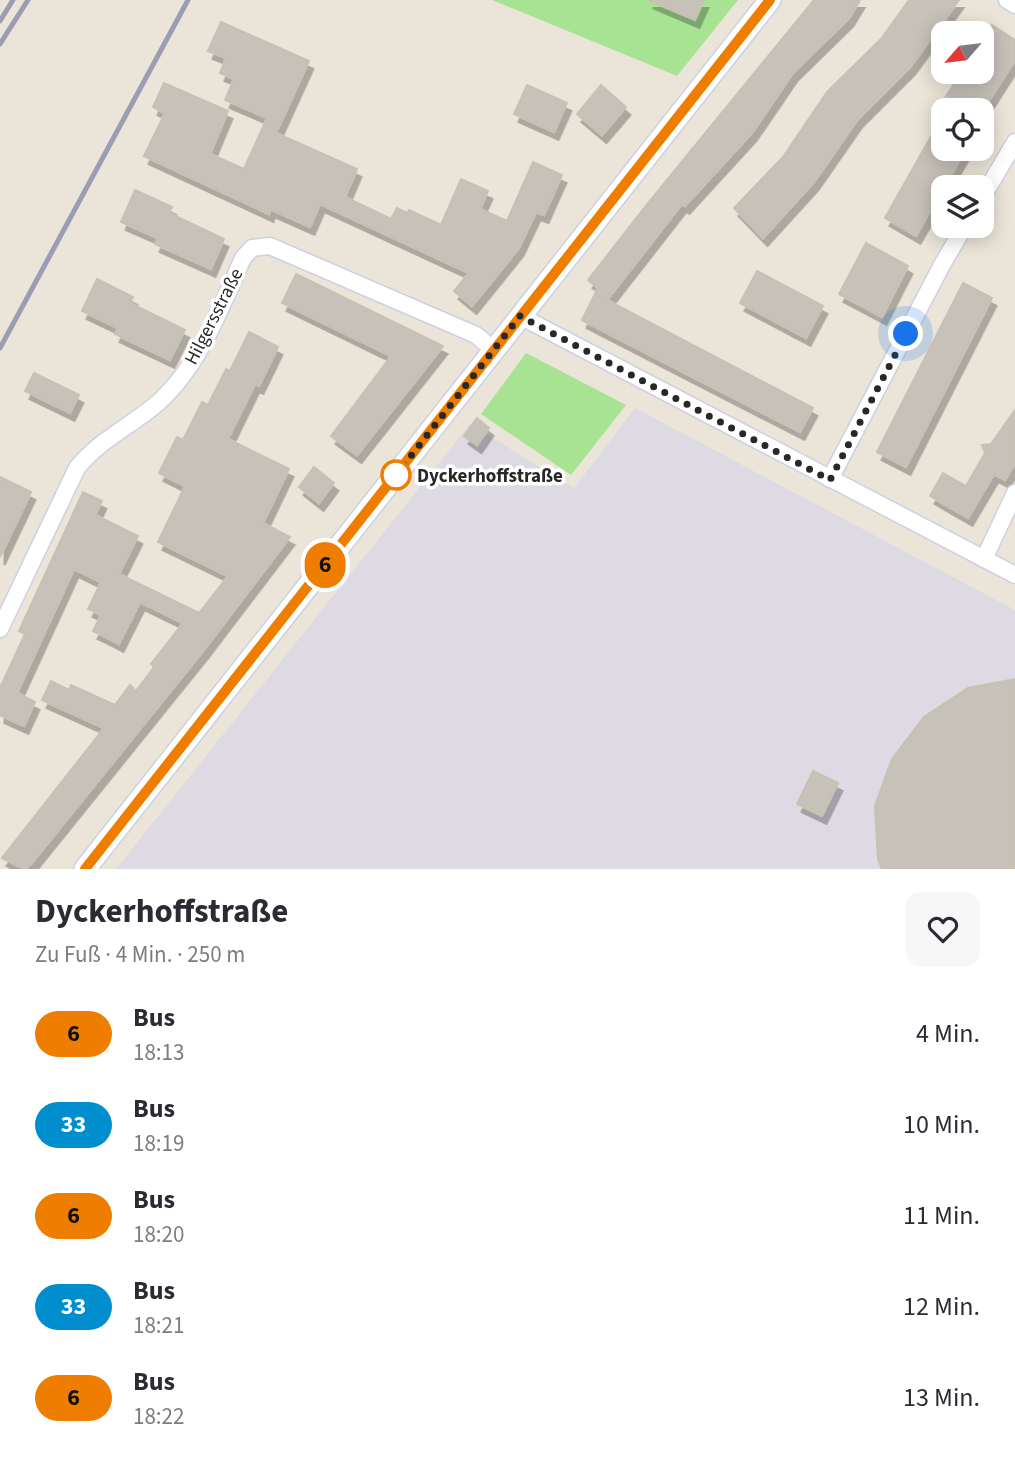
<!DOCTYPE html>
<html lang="de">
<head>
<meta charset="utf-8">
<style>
  body { margin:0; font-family:"Source Sans 3",sans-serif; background:#f7f7f7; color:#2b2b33; height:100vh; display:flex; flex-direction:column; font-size:26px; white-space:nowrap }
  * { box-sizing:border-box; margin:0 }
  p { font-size:23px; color:#7c7c81 }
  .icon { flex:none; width:38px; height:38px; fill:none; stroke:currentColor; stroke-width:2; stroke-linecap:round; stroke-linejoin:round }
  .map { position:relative; height:869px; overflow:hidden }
  .sheet { display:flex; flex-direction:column; background:#fff; flex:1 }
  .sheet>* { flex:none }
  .badge { padding:0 14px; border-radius:23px; font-size:24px; line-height:46px }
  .needle { width:46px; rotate:242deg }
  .controls { position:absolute; left:931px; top:21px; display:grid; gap:14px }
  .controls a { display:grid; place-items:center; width:63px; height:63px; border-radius:14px; background:#fff; box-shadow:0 4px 18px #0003; font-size:35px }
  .you { position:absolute; width:35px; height:35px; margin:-18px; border:5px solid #fff; border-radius:50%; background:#1a73e8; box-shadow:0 0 0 10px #1a73e833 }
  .map>.badge { position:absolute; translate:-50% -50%; box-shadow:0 0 0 4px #fff }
  .round { display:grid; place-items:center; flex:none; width:74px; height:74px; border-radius:14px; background:#f7f7f7 }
  .overview { display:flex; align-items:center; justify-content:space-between; height:119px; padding:0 35px }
  h1 { font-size:33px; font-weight:700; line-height:52px }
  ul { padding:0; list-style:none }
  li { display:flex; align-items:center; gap:21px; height:91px; padding:0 35px }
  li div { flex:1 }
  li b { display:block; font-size:26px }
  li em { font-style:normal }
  li .badge { min-width:77px; font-weight:700; text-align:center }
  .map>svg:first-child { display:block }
  .industrial { fill:#dddae3 }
  .green { fill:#a8e394 }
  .building { fill:#c6c1b9; stroke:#c6c1b3; stroke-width:2; filter:url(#shadow) }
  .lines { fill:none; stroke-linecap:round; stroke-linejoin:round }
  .minor-casing { stroke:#ced0e1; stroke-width:19 }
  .secondary-casing { stroke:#ced0e1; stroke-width:24 }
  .minor { stroke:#fff; stroke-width:16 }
  .secondary { stroke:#fff; stroke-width:21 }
  .rail { stroke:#9c9db3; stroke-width:5 }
  .line-casing { stroke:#fff; stroke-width:16 }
  .line { stroke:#ef7d00; stroke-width:10 }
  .walk { stroke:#282828; stroke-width:7; stroke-dasharray:0 12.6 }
  .stop-dot { fill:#fff; stroke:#ef7d00; stroke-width:3.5 }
  .labels { text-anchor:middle; stroke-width:7; stroke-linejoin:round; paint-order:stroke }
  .street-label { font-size:19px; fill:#282828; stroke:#fff }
  .stop-label { font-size:19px; font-weight:bold; fill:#282828; stroke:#fff; text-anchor:start }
</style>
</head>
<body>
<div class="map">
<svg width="1015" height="869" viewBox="0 0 1015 869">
  <defs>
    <filter id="shadow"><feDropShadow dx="4.5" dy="8" stdDeviation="0" flood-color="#0004"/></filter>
  </defs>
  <rect width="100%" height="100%" fill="#ebe5d9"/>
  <path class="industrial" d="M 635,408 L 1015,610 L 1015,869 L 116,869 L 470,424 L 574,488 Z"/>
  <g class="green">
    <path d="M 492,0 L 738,0 L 677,76 Z"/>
    <path d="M 526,353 L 626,405 L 571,475 L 481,414 Z"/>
  </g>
  <g class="building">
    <path d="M 648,0 L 704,0 L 695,20 Z"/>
    <path d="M 814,0 L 860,0 L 849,18 L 793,73 L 752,133 L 685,206 L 682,204 L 607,300 L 813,408 L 800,432 L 582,320 L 598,288 L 588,280 L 648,203 Z"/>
    <path d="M 909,0 L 959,0 L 911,66 L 858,119 L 814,182 L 763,238 L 734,208 L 783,157 L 827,92 L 881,39 Z"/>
    <path d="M 221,22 L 309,61 L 276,133 L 357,169 L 345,197 L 391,219 L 397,208 L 407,213 L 409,210 L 441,225 L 461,179 L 488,191 L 480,209 L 507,221 L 533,162 L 562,175 L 544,215 L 536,212 L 519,248 L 472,306 L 454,291 L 469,273 L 320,204 L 310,227 L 270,209 L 269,214 L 144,156 L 165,113 L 153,107 L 164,83 L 228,111 L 210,154 L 244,169 L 267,118 L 225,100 L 234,79 L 220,73 L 226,58 L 208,51 Z"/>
    <path d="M 992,25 L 1015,40 L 1015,60 L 983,110 L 937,110 L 962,72 L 982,72 L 982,40 Z"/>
    <path d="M 527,85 L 567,103 L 554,132 L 514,114 Z"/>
    <path d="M 601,85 L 626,107 L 602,135 L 577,114 Z"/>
    <path d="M 943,115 L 943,149 L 966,149 L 916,236 L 885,218 Z"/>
    <path d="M 135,190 L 172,207 L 169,213 L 224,239 L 211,269 L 155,244 L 158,238 L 121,222 Z"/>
    <path d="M 866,243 L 908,266 L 882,317 L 839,294 Z"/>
    <path d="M 757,271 L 823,306 L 806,338 L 740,303 Z"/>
    <path d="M 296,274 L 443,346 L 357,455 L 331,436 L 391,356 L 282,303 Z"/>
    <path d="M 97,279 L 133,297 L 130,303 L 185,330 L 170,360 L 115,334 L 118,328 L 82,311 Z"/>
    <path d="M 963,283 L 992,298 L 906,467 L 877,452 Z"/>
    <path d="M 249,332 L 278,347 L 259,386 L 255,384 L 228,439 L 289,469 L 263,523 L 290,537 L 204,650 L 31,864 L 26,868 L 18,866 L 2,858 L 104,728 L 42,700 L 51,681 L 69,690 L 71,685 L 115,705 L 130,685 L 136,691 L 154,667 L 151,664 L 183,623 L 140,602 L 119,644 L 102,635 L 93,631 L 101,615 L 88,609 L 101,582 L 74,569 L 17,693 L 35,702 L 24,726 L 0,715 L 0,688 L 25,634 L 19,631 L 83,492 L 102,501 L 95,515 L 138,536 L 119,574 L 199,613 L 228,576 L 158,542 L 185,486 L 159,473 L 177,437 L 183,440 L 202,402 L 208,405 L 226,369 L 230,371 Z"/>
    <path d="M 34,373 L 79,395 L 70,413 L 25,391 Z"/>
    <path d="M 1015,410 L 1015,463 L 1005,480 L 994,474 L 968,518 L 930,496 L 943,473 L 966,486 L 985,453 L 982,445 L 991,444 Z"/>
    <path d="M 477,418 L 489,428 L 477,445 L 464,436 Z"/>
    <path d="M 314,467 L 334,483 L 319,503 L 299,487 Z"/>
    <path d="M 0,477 L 31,492 L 0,557 Z"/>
    <path d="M 1015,679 L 1015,869 L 882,869 L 878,859 L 875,806 L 892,759 L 924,717 L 968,688 Z"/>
    <path d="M 813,771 L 838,783 L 822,816 L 797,804 Z"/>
  </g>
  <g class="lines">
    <g class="minor-casing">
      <g id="minor">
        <path d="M 1007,0 L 1015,5"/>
        <path d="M 982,198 L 1015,142"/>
        <path d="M 520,316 L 1015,575"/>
        <path d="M 830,479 L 943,263 L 965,226"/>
        <path d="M 984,559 L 1015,493"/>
        <path d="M 0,629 L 77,468 C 99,440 133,425 160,401 C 200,364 221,307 243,258 L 252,248 L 270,246 L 476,335 L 494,350"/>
      </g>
    </g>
    <g class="secondary-casing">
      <path id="secondary" d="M 85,869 L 770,0"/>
    </g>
    <use href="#minor" class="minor"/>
    <use href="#secondary" class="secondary"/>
    <g class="rail">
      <path d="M 0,21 L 13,0"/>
      <path d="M 0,44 L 28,0"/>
      <path d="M 0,348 L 188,0"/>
    </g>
  </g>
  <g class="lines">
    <g class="line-casing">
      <path id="line" d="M 85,869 L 770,0"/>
    </g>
    <use href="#line" class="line"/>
    <path class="walk" d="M 396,475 L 520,316 L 830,480 L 906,334"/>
  </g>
  <circle class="stop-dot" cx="396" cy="475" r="14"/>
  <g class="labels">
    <g class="street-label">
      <text transform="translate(213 316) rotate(-63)" y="7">Hilgersstraße</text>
    </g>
    <g class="stop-label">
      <text x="417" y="482">Dyckerhoffstraße</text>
    </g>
  </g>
</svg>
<div class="controls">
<a><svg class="needle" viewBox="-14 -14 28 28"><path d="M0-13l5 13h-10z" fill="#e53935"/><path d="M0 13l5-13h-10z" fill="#7c7c81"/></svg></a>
<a><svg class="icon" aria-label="locate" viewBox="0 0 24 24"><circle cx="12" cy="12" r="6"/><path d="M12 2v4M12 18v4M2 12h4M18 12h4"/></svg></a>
<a><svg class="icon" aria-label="layers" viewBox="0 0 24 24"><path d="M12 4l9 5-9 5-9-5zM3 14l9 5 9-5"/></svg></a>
</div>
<div class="you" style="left:906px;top:334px"></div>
<b class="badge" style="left:325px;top:565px;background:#ef7d00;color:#111">6</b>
</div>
<section class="sheet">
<div class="overview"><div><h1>Dyckerhoffstraße</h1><p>Zu Fuß · 4 Min. · 250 m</p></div><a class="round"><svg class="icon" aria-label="heart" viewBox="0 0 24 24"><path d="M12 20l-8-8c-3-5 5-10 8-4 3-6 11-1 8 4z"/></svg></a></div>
<ul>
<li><span class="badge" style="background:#ef7d00;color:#111">6</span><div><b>Bus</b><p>18:13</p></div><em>4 Min.</em></li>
<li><span class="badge" style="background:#008ecf;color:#fff">33</span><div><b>Bus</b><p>18:19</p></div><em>10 Min.</em></li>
<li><span class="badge" style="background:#ef7d00;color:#111">6</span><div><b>Bus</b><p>18:20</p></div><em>11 Min.</em></li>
<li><span class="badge" style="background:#008ecf;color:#fff">33</span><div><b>Bus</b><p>18:21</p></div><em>12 Min.</em></li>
<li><span class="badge" style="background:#ef7d00;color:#111">6</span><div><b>Bus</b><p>18:22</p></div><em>13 Min.</em></li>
</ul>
</section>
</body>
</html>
